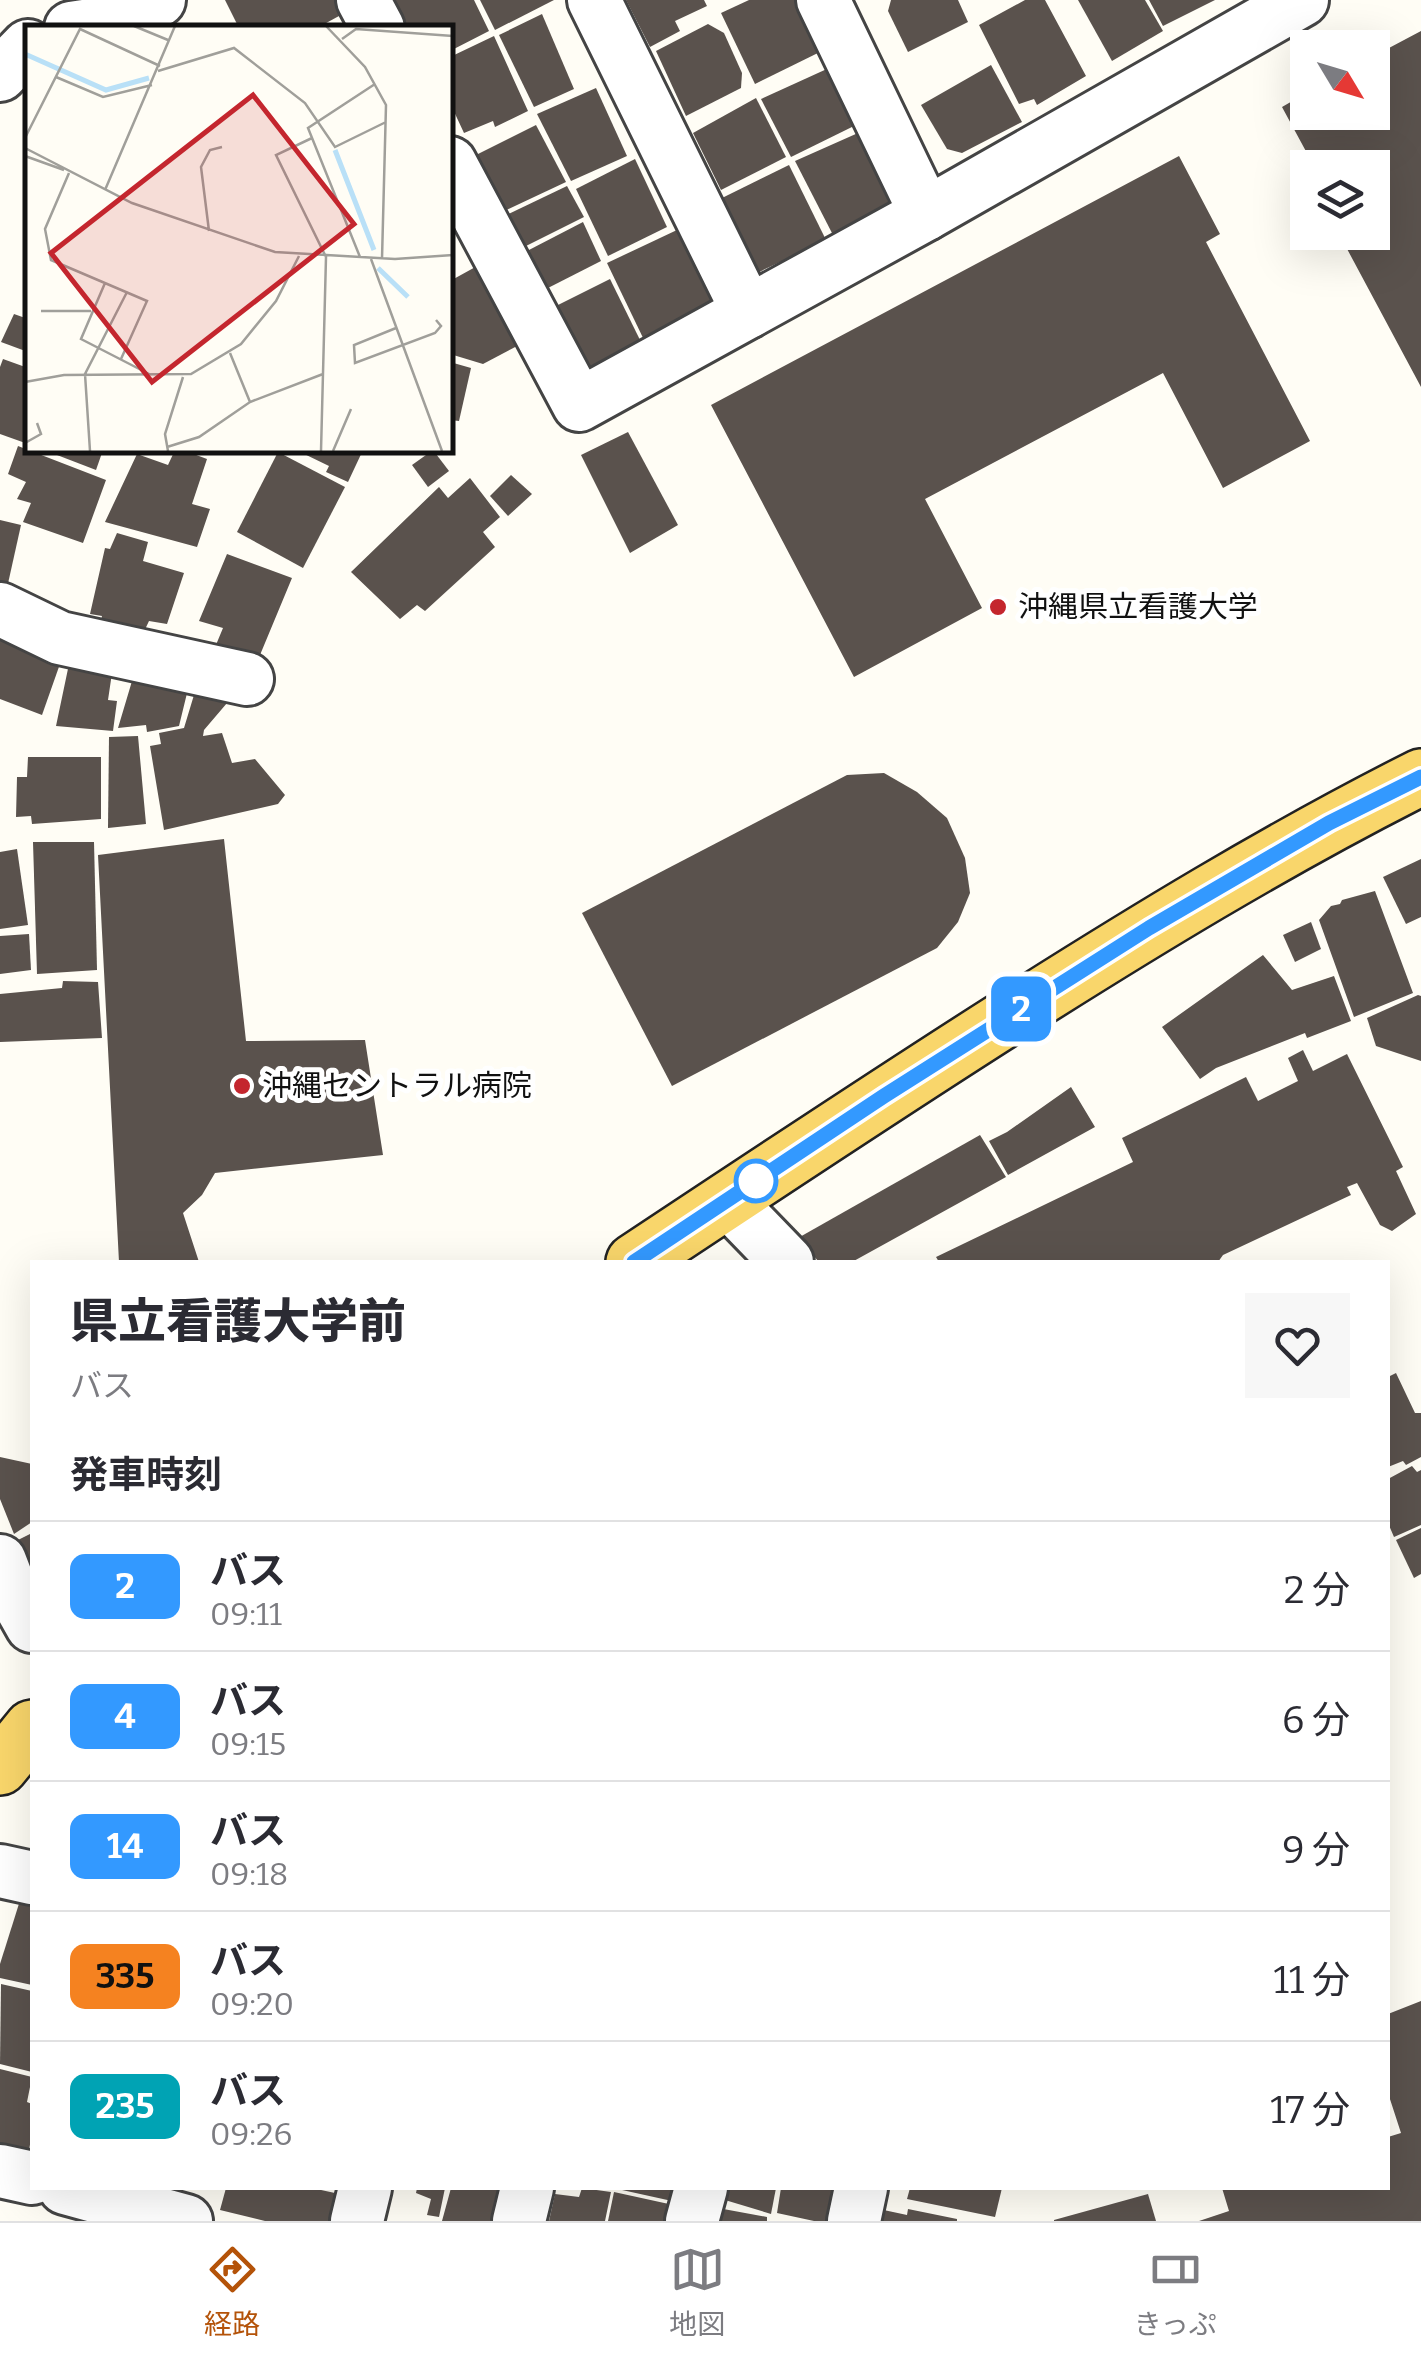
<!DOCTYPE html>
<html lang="ja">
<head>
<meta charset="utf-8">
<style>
  body { margin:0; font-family:Bitter,"Noto Sans JP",serif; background:#f7f7f7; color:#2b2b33; height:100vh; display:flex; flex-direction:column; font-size:38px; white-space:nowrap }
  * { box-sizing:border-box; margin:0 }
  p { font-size:32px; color:#7c7c81 }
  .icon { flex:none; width:55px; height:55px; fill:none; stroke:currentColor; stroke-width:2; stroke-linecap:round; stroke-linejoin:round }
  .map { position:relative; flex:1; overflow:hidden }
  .details { position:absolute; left:30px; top:1260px; width:1360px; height:930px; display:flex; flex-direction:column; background:#fff; border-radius:0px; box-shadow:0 10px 40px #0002 }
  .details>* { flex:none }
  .badge { padding:0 20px; border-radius:15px; font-size:35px; line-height:65px }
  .needle { width:65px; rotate:128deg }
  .buttons { position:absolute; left:1290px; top:30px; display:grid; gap:20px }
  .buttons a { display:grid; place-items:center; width:100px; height:100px; border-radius:0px; background:#fff; box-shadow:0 10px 40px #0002; font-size:50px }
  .map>.badge { position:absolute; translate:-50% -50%; box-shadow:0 0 0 5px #fff }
  h2 { padding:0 40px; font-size:38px; line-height:90px }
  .round { display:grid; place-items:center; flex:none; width:105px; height:105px; border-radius:0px; background:#f7f7f7 }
  .head { display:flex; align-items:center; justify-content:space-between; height:170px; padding:0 40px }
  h1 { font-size:48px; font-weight:800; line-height:75px }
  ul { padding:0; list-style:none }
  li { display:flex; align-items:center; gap:30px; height:130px; padding:0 40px; border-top:2px solid #e1e1e2 }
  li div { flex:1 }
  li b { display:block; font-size:38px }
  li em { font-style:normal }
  li .badge { min-width:110px; font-weight:700; text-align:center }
  .menu { display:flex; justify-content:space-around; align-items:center; height:140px; border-top:2px solid #e1e1e2; background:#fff; font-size:28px; color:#7c7c81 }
  .menu a { display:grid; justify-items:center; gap:5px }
  .menu .selected { color:#b45309 }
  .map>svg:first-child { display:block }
  .building { fill:#5a524d }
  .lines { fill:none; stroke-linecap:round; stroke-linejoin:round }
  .minor-casing { stroke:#444; stroke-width:58 }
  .major-casing { stroke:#222; stroke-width:60 }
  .minor { stroke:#fff; stroke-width:52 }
  .major { stroke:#f9d66b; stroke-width:55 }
  .line-casing { stroke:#fff; stroke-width:22 }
  .line { stroke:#39f; stroke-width:15 }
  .poi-dot { fill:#c4262e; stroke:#fff; stroke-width:4 }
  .stop-dot { fill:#fff; stroke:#39f; stroke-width:5 }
  .labels { text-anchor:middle; stroke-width:10; stroke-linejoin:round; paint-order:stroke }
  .poi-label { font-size:30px; fill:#111; stroke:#fff; text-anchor:start }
  .inset-river { fill:none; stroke:#b9e0f7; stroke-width:5 }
  .inset-road { fill:none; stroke:#a09f9a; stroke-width:2.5 }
  .view { fill:#c4262e; fill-opacity:0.15; stroke:#c4262e; stroke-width:5 }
  .inset-edge { fill:none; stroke:#111; stroke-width:5 }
</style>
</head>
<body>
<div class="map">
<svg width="1421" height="2221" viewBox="0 0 1421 2221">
  <rect width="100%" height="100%" fill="#fffdf5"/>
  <g class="building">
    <path d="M 225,0 L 344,0 L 350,10 L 317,28 L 239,28 Z"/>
    <path d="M 392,0 L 474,0 L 489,31 L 450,51 L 450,28 L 405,28 Z"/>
    <path d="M 480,0 L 554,0 L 495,30 Z"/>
    <path d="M 626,0 L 704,0 L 707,6 L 675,21 L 680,31 L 650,47 Z"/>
    <path d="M 749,0 L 802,0 L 824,50 L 755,84 L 721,13 Z"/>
    <path d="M 891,0 L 958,0 L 968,22 L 908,52 L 888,11 Z"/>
    <path d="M 1025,0 L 1045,0 L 1086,76 L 1037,105 L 1034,99 L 1019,104 L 979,25 Z"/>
    <path d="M 1078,0 L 1145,0 L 1163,31 L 1112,61 Z"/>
    <path d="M 1149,0 L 1215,0 L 1163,26 Z"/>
    <path d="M 542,14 L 574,89 L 534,107 L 499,35 Z"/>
    <path d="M 708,24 L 724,33 L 742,73 L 741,88 L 686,116 L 656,51 Z"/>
    <path d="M 1421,31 L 1421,387 L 1338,232 L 1372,232 L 1372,168 L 1315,168 L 1282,107 L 1308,92 L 1308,112 L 1372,112 L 1372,57 Z"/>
    <path d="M 494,36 L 528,111 L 495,127 L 493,121 L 464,133 L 450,103 L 450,57 Z"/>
    <path d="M 991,65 L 1022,122 L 962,153 L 947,149 L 921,105 Z"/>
    <path d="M 829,68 L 856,125 L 791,157 L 761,99 Z"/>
    <path d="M 596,88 L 627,156 L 571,181 L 537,114 Z"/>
    <path d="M 756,98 L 786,157 L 721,190 L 693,133 Z"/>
    <path d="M 536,125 L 566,182 L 498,214 L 470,158 Z"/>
    <path d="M 858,133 L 890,205 L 833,235 L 795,161 Z"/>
    <path d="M 1179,156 L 1220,234 L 1206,242 L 1310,441 L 1223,488 L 1163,373 L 925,499 L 982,608 L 854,677 L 711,405 Z"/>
    <path d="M 635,159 L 667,227 L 608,256 L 576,189 Z"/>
    <path d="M 789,165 L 826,240 L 757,273 L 720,199 Z"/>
    <path d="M 567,186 L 584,217 L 518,250 L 502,217 Z"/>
    <path d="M 583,222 L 601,261 L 546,289 L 527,251 Z"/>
    <path d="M 677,230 L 713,304 L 645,342 L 607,263 Z"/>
    <path d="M 479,265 L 519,345 L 483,364 L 450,354 L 450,281 Z"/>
    <path d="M 610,279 L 641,342 L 578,373 L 548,310 Z"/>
    <path d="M 14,314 L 28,319 L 28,352 L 1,342 Z"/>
    <path d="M 3,359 L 28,368 L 28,444 L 0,434 L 0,367 Z"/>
    <path d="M 450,362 L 471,368 L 459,421 L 450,420 Z"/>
    <path d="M 628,432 L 678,525 L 630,553 L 581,455 Z"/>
    <path d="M 18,446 L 106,480 L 83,543 L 23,522 L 31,503 L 17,499 L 26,482 L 8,474 Z"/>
    <path d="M 44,450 L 103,450 L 96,470 Z"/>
    <path d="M 175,450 L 183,450 L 207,459 L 192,504 L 210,509 L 197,547 L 105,522 L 137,454 L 168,465 Z"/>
    <path d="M 296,450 L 363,450 L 348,482 L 326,472 L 329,466 Z"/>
    <path d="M 433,450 L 449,471 L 428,487 L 412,465 Z"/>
    <path d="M 278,452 L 345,487 L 303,568 L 237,532 Z"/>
    <path d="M 511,475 L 532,494 L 508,516 L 490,496 Z"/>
    <path d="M 470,478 L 500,517 L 483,532 L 495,547 L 425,611 L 417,605 L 400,619 L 351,572 L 439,487 L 448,498 Z"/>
    <path d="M 0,520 L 21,525 L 7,588 L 0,587 Z"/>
    <path d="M 117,533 L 148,542 L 143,561 L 184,573 L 167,624 L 149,621 L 139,642 L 98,633 L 102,616 L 90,614 L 105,548 L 110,549 Z"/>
    <path d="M 227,554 L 292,578 L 255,667 L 213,652 L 223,628 L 199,621 Z"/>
    <path d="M 0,639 L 61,661 L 42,715 L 0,699 Z"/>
    <path d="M 69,664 L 112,673 L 108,700 L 117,701 L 113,731 L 56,726 Z"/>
    <path d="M 135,671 L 189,685 L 179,726 L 147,732 L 146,725 L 118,728 Z"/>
    <path d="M 197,685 L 233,696 L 204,730 L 203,736 L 222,733 L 232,763 L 255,759 L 285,795 L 278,804 L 164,830 L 150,746 L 161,744 L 159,733 L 184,728 Z"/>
    <path d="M 138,736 L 146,824 L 108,828 L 109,737 Z"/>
    <path d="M 28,757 L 101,757 L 101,819 L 32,824 L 31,816 L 16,817 L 17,777 L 27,777 Z"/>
    <path d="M 884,773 L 917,792 L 947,818 L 965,858 L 970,893 L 958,922 L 937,948 L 672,1086 L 582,913 L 847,775 Z"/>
    <path d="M 224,839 L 246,1041 L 365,1040 L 383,1155 L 215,1173 L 202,1195 L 183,1213 L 199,1262 L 119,1262 L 98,855 Z"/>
    <path d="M 33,842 L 94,842 L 97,970 L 37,974 Z"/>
    <path d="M 17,849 L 28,925 L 0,929 L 0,852 Z"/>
    <path d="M 1421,859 L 1421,917 L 1406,924 L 1383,877 Z"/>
    <path d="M 1375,891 L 1413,993 L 1354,1017 L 1319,920 L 1331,906 L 1340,904 L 1342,900 Z"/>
    <path d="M 1311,922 L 1321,949 L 1295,962 L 1283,935 Z"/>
    <path d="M 29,934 L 31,970 L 0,974 L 0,936 Z"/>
    <path d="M 1263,955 L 1292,990 L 1334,976 L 1351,1021 L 1307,1038 L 1305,1033 L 1216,1068 L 1200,1079 L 1162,1027 Z"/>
    <path d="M 63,981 L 98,982 L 102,1038 L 0,1042 L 0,994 L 62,988 Z"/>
    <path d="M 1418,995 L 1421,996 L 1421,1061 L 1376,1046 L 1367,1018 Z"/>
    <path d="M 1303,1050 L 1313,1071 L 1347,1054 L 1403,1167 L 1396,1171 L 1416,1214 L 1392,1231 L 1380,1225 L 1357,1183 L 1347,1187 L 1351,1195 L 1223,1255 L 1218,1262 L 939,1262 L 936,1257 L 1133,1162 L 1122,1138 L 1246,1077 L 1258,1101 L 1298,1081 L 1288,1058 Z"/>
    <path d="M 1071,1087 L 1095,1127 L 1008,1175 L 989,1141 L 1007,1132 Z"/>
    <path d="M 980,1135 L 1006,1177 L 852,1262 L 819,1262 L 798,1238 Z"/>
    <path d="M 1396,1373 L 1415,1413 L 1421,1413 L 1421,1457 L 1406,1465 L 1403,1461 L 1388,1467 L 1388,1377 Z"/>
    <path d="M 0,1457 L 32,1464 L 32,1522 L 14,1534 L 0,1499 Z"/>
    <path d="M 1412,1466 L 1417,1472 L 1421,1470 L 1421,1525 L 1394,1537 L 1388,1523 L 1388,1479 Z"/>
    <path d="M 1421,1528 L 1421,1574 L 1414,1578 L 1396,1540 Z"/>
    <path d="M 32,1533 L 32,1571 L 18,1540 Z"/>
    <path d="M 23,1891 L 32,1893 L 32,1985 L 0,1978 L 0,1964 Z"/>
    <path d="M 1,1984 L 32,1991 L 32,2072 L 0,2064 Z"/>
    <path d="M 1421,2001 L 1421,2221 L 1199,2221 L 1229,2211 L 1222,2188 L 1388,2188 L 1388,2137 L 1401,2133 L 1388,2093 L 1388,2014 Z"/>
    <path d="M 0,2069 L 32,2077 L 27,2102 L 32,2104 L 32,2132 L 28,2157 L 0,2153 Z"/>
    <path d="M 226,2188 L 312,2188 L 344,2195 L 338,2221 L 265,2221 L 220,2210 Z"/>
    <path d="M 417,2188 L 445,2188 L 439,2217 L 427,2215 L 431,2199 L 416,2193 Z"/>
    <path d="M 451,2188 L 506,2188 L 498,2221 L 442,2221 Z"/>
    <path d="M 582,2188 L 611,2192 L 605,2221 L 549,2221 L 555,2194 L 579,2197 Z"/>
    <path d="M 613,2188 L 674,2188 L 672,2201 Z"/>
    <path d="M 727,2188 L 776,2188 L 771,2214 L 725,2200 Z"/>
    <path d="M 781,2188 L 850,2188 L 844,2221 L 814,2221 L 777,2213 Z"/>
    <path d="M 910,2188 L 1002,2188 L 995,2217 L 907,2199 Z"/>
    <path d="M 614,2192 L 678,2206 L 675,2221 L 608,2221 Z"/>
    <path d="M 1148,2194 L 1156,2221 L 1054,2221 L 1054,2220 Z"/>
    <path d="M 718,2208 L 767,2217 L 767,2221 L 716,2221 Z"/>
    <path d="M 879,2209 L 907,2215 L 908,2209 L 957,2219 L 957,2221 L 876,2221 Z"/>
  </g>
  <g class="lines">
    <g class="minor-casing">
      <g id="minor">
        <path d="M 363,0 L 378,28"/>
        <path d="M 594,0 L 748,312"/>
        <path d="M 823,0 L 926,214"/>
        <path d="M 71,28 L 97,24 L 159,0"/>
        <path d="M 0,75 L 28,46"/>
        <path d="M 450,163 L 579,405 L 926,214 L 1302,0"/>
        <path d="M 0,609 L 60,638 L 247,679"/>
        <path d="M 727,1200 L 787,1262"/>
        <path d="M 0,1561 L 10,1587 L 32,1626"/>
        <path d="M 0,1871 L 32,1878"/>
        <path d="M 0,2171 L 32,2178"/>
        <path d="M 65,2188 L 186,2221"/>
        <path d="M 357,2221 L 365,2188"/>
        <path d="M 519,2221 L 527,2188"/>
        <path d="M 692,2221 L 701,2188"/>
        <path d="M 854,2221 L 861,2188"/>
      </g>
    </g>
    <g class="major-casing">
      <g id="major">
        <path d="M 634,1262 C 756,1181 878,1100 1002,1021 C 1139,934 1276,850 1421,777"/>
        <path d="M 0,1767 L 32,1728"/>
      </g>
    </g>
    <use href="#minor" class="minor"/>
    <use href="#major" class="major"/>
  </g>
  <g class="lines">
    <g class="line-casing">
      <path id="line" d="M 634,1262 L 884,1096 L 1149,928 L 1329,823 L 1421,777"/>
    </g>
    <use href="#line" class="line"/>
  </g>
  <g class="poi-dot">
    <circle cx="998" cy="607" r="10"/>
    <circle cx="242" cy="1086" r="10"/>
  </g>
  <circle class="stop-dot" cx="756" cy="1181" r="20"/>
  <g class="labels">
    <g class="poi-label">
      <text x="1018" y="617">沖縄県立看護大学</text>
      <text x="262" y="1096">沖縄セントラル病院</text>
    </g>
  </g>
  <g transform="translate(25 25)">
    <rect width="428" height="428" fill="#fffdf5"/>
    <path class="inset-river" d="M 0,29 L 81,65 L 124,53M 310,125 L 349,225M 353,243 L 383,272"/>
    <path class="inset-road" d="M 109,1 L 143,15M 301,1 L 340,42 L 361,80 L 357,234M 317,14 L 331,4 L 428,11M 133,46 L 209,23 L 280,78 L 310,122 L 361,97M 31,52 L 78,72 L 127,60M 0,113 L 55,4 L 135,41M 287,113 L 251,130 L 301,232 L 296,426M 0,123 L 107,178 L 250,227 L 370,234 L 428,230M 0,131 L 39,145M 44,148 L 20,204 L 26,235 L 122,276 L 96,334M 80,165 L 150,1M 184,206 L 176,142 L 185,125 L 197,122M 335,232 L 283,103 L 350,59M 346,234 L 417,426M 80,258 L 56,314 L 126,350M 16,286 L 66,286M 371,303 L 329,320 L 330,338 L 410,308 L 416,301 L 411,295M 205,328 L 225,377M 0,357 L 39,350 L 166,349 L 216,319 L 251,276 L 274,231M 0,418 L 16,409 L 12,398M 142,422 L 174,412 L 225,377 L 298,349M 65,426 L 60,349 L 102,267M 143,426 L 140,409 L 158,352M 308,426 L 326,384"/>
    <path class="view" d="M 228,70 L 329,199 L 127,357 L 26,228 Z"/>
    <rect width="428" height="428" class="inset-edge"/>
  </g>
</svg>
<div class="buttons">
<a><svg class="needle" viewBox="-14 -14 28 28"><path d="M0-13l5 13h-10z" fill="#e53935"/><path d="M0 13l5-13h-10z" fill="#7c7c81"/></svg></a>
<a><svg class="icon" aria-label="layers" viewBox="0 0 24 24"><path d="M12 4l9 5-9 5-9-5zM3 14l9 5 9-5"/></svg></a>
</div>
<b class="badge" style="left:1021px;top:1009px;background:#39f;color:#fff">2</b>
<section class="details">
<div class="head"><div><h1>県立看護大学前</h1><p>バス</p></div><a class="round"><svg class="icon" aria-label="heart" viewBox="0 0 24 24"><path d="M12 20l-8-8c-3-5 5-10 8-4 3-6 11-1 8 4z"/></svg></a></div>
<h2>発車時刻</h2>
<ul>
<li><span class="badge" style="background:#39f;color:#fff">2</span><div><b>バス</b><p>09:11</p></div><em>2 分</em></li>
<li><span class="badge" style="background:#39f;color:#fff">4</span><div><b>バス</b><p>09:15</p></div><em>6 分</em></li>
<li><span class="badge" style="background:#39f;color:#fff">14</span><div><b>バス</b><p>09:18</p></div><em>9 分</em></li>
<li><span class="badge" style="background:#f58220;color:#111">335</span><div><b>バス</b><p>09:20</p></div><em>11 分</em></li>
<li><span class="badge" style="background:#00a3b4;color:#fff">235</span><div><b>バス</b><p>09:26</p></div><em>17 分</em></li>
</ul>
</section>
</div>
<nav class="menu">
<a class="selected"><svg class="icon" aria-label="directions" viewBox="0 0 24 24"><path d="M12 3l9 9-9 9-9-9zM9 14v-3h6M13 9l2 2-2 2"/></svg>経路</a>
<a><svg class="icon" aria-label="map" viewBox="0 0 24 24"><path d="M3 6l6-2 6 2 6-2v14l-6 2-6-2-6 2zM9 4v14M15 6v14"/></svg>地図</a>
<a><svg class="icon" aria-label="tickets" viewBox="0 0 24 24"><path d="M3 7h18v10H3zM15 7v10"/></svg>きっぷ</a>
</nav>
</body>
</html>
